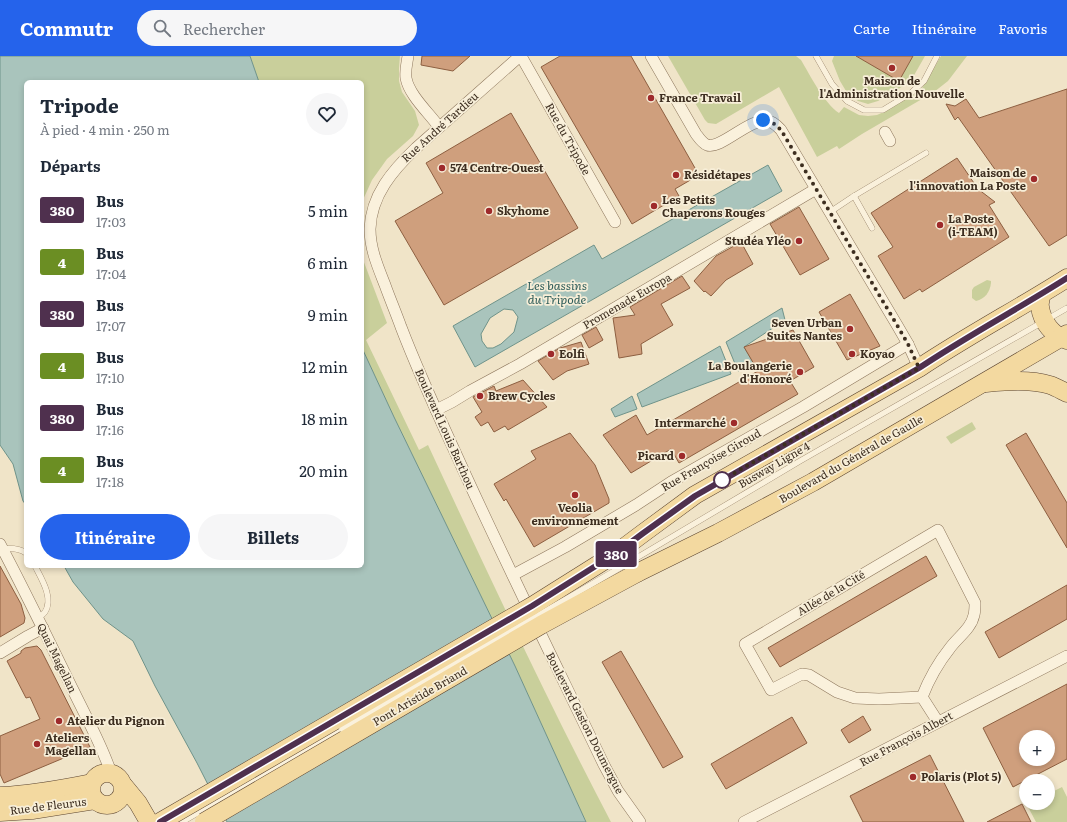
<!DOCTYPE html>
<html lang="fr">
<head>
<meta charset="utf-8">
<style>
  body { margin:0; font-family:Literata,serif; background:#f6f6f7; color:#1f2937; height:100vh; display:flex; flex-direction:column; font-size:15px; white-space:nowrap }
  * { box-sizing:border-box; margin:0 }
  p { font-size:13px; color:#747a83 }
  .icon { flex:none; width:22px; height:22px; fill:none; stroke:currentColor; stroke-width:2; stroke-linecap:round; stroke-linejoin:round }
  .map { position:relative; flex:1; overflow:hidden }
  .details { position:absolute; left:24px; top:24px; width:340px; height:488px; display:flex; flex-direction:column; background:#fff; border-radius:6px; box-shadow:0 2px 6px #0003 }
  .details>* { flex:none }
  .badge { padding:0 8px; border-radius:3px; font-size:14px; line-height:26px }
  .buttons { position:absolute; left:1019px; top:674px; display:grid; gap:8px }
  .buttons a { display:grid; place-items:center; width:36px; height:36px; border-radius:50%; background:#fff; box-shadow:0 2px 6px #0003; font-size:20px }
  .you { position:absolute; width:20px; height:20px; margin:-10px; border:3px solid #fff; border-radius:50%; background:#1a73e8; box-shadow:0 0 0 6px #1a73e833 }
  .map>.badge { position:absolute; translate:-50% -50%; box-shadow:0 0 0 2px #fff }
  h2 { padding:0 16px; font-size:15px; line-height:36px }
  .round { display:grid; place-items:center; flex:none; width:42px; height:42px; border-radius:21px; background:#f6f6f7 }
  .summary { display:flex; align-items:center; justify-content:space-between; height:68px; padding:0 16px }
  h1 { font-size:19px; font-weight:700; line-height:30px }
  .button { display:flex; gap:8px; margin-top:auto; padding:8px 16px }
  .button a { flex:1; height:46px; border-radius:24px; background:#2563eb; color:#fff; font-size:16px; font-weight:700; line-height:46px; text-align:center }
  .button a+a { background:#f6f6f7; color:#1f2937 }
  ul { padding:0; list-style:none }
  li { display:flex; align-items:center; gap:12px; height:52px; padding:0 16px }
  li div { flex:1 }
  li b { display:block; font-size:15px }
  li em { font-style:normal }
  li .badge { min-width:44px; font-weight:700; text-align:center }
  header { display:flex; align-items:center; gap:24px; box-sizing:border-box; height:56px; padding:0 20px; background:#2563eb; color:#fff }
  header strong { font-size:19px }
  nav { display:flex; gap:22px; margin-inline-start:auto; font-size:14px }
  .search { width:280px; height:36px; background:#f6f6f7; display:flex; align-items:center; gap:10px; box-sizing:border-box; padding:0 14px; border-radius:22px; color:#747a83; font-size:15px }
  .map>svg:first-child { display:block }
  .green { fill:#c9cf9b }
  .water { fill:#a9c4bc; stroke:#6f938a; fill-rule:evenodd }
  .building { fill:#cf9f7d; stroke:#8d5f41; fill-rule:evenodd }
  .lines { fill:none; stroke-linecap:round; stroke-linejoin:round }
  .lane-casing { stroke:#8d765c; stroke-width:6 }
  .street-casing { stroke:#8d765c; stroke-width:12 }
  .primary-casing { stroke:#5b4430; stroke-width:19 }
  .lane { stroke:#faf1dc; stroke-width:5.5 }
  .street { stroke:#faf1dc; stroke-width:11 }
  .primary { stroke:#f3d9a0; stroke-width:18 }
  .lane-bridge-casing { stroke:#8d765c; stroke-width:6; stroke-linecap:butt }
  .primary-bridge-casing { stroke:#5b4430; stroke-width:19; stroke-linecap:butt }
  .lane-bridge { stroke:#faf1dc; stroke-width:5.5 }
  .primary-bridge { stroke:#f3d9a0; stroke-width:18 }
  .line-casing { stroke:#fff; stroke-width:9 }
  .line { stroke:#4f304e; stroke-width:6 }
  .walk { stroke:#3d2e20; stroke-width:4; stroke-dasharray:0 7.2 }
  .poi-dot { fill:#9e2a2b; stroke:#f7eed8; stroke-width:1.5 }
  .stop-dot { fill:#fff; stroke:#4f304e; stroke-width:2 }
  .labels { text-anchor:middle; stroke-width:3.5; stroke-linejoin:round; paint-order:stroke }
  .poi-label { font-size:11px; font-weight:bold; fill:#3d2e20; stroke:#f7eed8; text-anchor:start }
  .street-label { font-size:11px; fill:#3d2e20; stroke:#f7eed8 }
  .water-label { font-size:12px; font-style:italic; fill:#2f5d5a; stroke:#f7eed8 }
</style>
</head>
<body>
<header>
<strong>Commutr</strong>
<div class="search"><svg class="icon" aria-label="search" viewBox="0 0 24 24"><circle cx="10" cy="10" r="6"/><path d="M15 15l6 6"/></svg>Rechercher</div>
<nav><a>Carte</a><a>Itinéraire</a><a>Favoris</a></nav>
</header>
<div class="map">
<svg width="1067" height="766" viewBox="0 0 1067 766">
  <rect width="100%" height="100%" fill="#f0e4c8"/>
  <g class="green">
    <path d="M 250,0 L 400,0 L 399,12 L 399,25 L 402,36 L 415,55 L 419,69 L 413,80 L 387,103 L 372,124 L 362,146 L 362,26 L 259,26 Z"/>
    <path d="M 668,0 L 796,0 L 801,4 C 810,19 824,47 839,57 L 844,51 L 859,59 L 868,60 L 877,59 L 886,55 L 921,34 L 941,0 L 967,0 L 948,25 L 934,36 L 862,78 L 839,93 L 837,90 L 817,101 L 779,31 L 716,68 L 708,67 L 705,64 Z"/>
    <path d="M 834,0 L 856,0 L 899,24 L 913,0 L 925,0 L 913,21 L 905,29 L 878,45 L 868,48 L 858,45 L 846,35 L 840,25 L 832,5 Z"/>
    <path d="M 362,201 L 387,267 L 366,284 L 419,394 L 428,389 C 487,516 546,642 611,766 L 586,766 L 515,610 L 394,361 L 362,292 Z"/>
    <path d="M 987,224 L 991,225 L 991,227 C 990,236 985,243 976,245 L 972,242 L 972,234 L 974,231 Z"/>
    <path d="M 972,366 L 976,373 L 951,388 L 946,381 Z"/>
    <path d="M 1062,731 L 1067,741 L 1067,766 L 1036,766 L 1027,749 L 1031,747 L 1048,747 L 1048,738 Z"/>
  </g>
  <g class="water">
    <path d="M 0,0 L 250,0 L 259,26 L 26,26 L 26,449 L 23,445 L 13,408 L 0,389 Z"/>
    <path d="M 768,109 L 782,135 L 475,311 L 453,270 L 594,189 L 602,203 ZM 504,253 L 513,254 L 518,261 L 514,276 L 501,288 L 493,292 L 487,292 L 482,285 L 481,278 L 490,262 Z"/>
    <path d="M 782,252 L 785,264 L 744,291 L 755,309 L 738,315 L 726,286 Z"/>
    <path d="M 720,290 L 731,318 L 642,351 L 637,338 Z"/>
    <path d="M 362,292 L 394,361 L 515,610 L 586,766 L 227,766 L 197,707 L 155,630 L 133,585 L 103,563 L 73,526 L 64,510 L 362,510 Z"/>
    <path d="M 632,340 L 637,353 L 615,361 L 611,353 Z"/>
  </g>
  <g class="building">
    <path d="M 422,0 L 470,0 L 453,15 L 421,9 Z"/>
    <path d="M 560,0 L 631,0 L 699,119 L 675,133 L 679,140 L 632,168 L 541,11 Z"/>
    <path d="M 856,0 L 913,0 L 899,25 Z"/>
    <path d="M 1067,33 L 1067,179 L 1049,190 L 958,61 L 955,64 L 946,48 L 955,50 L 966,43 L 979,62 Z"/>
    <path d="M 511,57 L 578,172 L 444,249 L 395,165 L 443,137 L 426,107 Z"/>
    <path d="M 957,102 L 978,133 L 995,146 L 989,149 L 1009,181 L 922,236 L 920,233 L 904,243 L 878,200 L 893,191 L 871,157 Z"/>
    <path d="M 799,151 L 829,203 L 800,219 L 770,168 Z"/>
    <path d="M 741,186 L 753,208 L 726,224 L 711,240 L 705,235 L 704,236 L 694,225 L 716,200 Z"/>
    <path d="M 682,220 L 690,232 L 661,248 L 673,269 L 641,288 L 642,298 L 619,302 L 613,262 L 635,259 L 630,251 Z"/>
    <path d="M 850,238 L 880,290 L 847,304 L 819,256 Z"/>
    <path d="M 596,271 L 603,284 L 589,292 L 582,279 Z"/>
    <path d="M 793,274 L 814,311 L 790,325 L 798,338 L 679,407 L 671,393 L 631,417 L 603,379 L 636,359 L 647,379 L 758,315 L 744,291 Z"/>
    <path d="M 581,286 L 589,308 L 567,315 L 553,324 L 538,305 L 560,292 Z"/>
    <path d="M 523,324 L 547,351 L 508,374 L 505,370 L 494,376 L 488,366 L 481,370 L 475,361 L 482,356 L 473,341 L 494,330 L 496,335 Z"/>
    <path d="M 570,377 L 595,409 L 609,443 L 609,447 L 534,491 L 506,443 L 504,445 L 494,428 L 536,403 L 531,395 Z"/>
    <path d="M 1026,377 L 1067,447 L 1067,492 L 1006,389 Z"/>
    <path d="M 926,500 L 937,520 L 780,611 L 768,592 Z"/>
    <path d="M 0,510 L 21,548 L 25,562 L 24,567 L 0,581 Z"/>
    <path d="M 1067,529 L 1067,563 L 999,602 L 985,576 Z"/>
    <path d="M 37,590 L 41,594 L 90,691 L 4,727 L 0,718 L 0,680 L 40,663 L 30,641 L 26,642 L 7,605 L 21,597 L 21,595 L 25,592 Z"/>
    <path d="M 621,595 L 683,701 L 663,712 L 602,606 Z"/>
    <path d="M 1067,628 L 1067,703 L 1013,731 L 983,672 ZM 1026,681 L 1048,681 L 1048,703 L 1026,703 Z"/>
    <path d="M 863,660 L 871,674 L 849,687 L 841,674 Z"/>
    <path d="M 792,661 L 807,687 L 726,733 L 711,708 Z"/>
    <path d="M 930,699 L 964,766 L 863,766 L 850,740 Z"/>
    <path d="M 1022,748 L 1031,766 L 987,766 Z"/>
  </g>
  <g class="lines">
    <g class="lane-casing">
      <g id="lane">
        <path d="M 816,0 L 832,28 L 847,45 L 864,54 L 883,54 L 911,37 L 924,25 L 937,0"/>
        <path d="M 854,140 L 872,172"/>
        <path d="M 830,156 L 854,140 L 926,97"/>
        <path d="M 2,493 C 11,492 19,492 26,497"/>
        <path d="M 35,510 C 41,522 54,542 45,556 C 43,559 40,560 38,562"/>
        <path d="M 623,510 L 800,405 L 1067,252"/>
        <path d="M 182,766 L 342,673"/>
      </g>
    </g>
    <g class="street-casing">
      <g id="street">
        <path d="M 408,0 C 407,7 405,14 406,22 C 409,39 429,57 439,71"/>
        <path d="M 520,0 L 416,92 C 393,114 371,139 370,173 C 370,193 378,211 385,229 C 390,243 396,257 401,271 C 419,318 440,363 461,409 C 507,510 556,609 604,709 L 618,735 L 640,766"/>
        <path d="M 521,0 L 615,166"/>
        <path d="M 651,0 L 696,78 C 699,82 702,87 707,89 C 721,94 750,61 768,65 C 774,66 777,70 781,74 L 897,269 L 908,288 L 919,312"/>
        <path d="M 885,76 L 890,85"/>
        <path d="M 436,354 L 452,346 L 470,335 L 520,308 L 816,133"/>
        <path d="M 938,474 L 975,547 C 975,551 975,555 974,559 C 971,573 958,581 950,592 C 938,607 929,623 922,641 L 879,643 L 855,642 L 837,636 L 809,619 L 802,618 L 771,634 L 745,588 Z"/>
        <path d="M 0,488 C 26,537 50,587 74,636 C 87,663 102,689 111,717"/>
        <path d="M 513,519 L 565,491 L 636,449 L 671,426 L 803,351 L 908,288"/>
        <path d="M 0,597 L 28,580 L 43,572"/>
        <path d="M 922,641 L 938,666"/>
        <path d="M 744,766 L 1067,600"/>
      </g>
    </g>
    <g class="primary-casing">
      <g id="primary">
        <path d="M 1041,239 C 1041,243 1039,248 1040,251 C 1042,266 1053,280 1067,284"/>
        <path d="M 986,327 C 1007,325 1030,323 1050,329 C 1056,331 1061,334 1067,337"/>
        <path d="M 618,496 L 642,478 L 695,439 L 919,312 C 967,280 1018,253 1067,222"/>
        <path d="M 637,517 L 718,477 L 813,426 L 1067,278"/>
        <circle cx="107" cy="733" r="16"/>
        <path d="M 124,730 L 138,747 L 149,766"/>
        <path d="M 0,740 C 31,739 62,733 92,727"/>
        <path d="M 0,756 L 32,754 L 95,744"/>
      </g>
    </g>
    <use href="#lane" class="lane"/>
    <use href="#street" class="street"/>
    <use href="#primary" class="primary"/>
    <g class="lane-bridge-casing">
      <path id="lane-bridge" d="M 342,673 L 623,510"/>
    </g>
    <g class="primary-bridge-casing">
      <g id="primary-bridge">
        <path d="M 160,766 L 532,550 L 618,496"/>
        <path d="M 204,766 L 541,569 L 637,517"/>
      </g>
    </g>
    <use href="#lane-bridge" class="lane-bridge"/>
    <use href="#primary-bridge" class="primary-bridge"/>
  </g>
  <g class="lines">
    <g class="line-casing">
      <path id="line" d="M 160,766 L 532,550 L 618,496 L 642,478 L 695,440 L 919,312 C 967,280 1018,253 1067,222"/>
    </g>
    <use href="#line" class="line"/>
    <path class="walk" d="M 722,424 L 919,312 L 908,288 L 897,269 L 781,74 C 775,68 771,65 763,64"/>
  </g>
  <g class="poi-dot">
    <circle cx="892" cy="12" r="4"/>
    <circle cx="651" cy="42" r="4"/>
    <circle cx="442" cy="112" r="4"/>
    <circle cx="676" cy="119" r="4"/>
    <circle cx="1034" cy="123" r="4"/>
    <circle cx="654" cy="150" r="4"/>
    <circle cx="489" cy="155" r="4"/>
    <circle cx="940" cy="169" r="4"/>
    <circle cx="799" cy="185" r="4"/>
    <circle cx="850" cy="273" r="4"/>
    <circle cx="551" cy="298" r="4"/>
    <circle cx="852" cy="298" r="4"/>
    <circle cx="800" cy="316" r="4"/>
    <circle cx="480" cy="340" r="4"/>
    <circle cx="734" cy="367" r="4"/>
    <circle cx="682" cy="400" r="4"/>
    <circle cx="575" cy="439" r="4"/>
    <circle cx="59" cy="665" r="4"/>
    <circle cx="37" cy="688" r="4"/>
    <circle cx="913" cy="721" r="4"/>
  </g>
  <circle class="stop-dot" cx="722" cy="424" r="8"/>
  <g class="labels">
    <g class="poi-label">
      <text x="892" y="29" text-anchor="middle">Maison de<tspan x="892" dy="13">l'Administration Nouvelle</tspan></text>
      <text x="659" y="46">France Travail</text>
      <text x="450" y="116">574 Centre-Ouest</text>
      <text x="1026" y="121" text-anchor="end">Maison de<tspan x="1026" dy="13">l'innovation La Poste</tspan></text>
      <text x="684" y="123">Résidétapes</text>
      <text x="662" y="148">Les Petits<tspan x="662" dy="13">Chaperons Rouges</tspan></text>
      <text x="497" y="159">Skyhome</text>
      <text x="948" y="167">La Poste<tspan x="948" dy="13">(i-TEAM)</tspan></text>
      <text x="791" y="189" text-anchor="end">Studéa Yléo</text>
      <text x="842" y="271" text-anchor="end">Seven Urban<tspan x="842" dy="13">Suites Nantes</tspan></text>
      <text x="559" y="302">Eolfi</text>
      <text x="860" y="302">Koyao</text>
      <text x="792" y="314" text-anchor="end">La Boulangerie<tspan x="792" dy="13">d'Honoré</tspan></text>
      <text x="488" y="344">Brew Cycles</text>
      <text x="726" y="371" text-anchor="end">Intermarché</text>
      <text x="674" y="404" text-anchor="end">Picard</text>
      <text x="575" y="456" text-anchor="middle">Veolia<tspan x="575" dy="13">environnement</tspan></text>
      <text x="67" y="669">Atelier du Pignon</text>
      <text x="45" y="686">Ateliers<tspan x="45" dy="13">Magellan</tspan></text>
      <text x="921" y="725">Polaris (Plot 5)</text>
    </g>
    <g class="street-label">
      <text transform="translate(440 71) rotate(-42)" y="4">Rue André Tardieu</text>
      <text transform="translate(568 83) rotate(61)" y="4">Rue du Tripode</text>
      <text transform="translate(627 245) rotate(-30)" y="4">Promenade Europa</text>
      <text transform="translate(445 373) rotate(66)" y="4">Boulevard Louis Barthou</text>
      <text transform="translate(851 403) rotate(-30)" y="4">Boulevard du Général de Gaulle</text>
      <text transform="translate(711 404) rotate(-30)" y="4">Rue Françoise Giroud</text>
      <text transform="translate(774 409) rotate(-30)" y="4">Busway Ligne 4</text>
      <text transform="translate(831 537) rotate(-31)" y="4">Allée de la Cité</text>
      <text transform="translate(57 602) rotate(64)" y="4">Quai Magellan</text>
      <text transform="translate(420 640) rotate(-30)" y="4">Pont Aristide Briand</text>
      <text transform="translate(585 667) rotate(63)" y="4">Boulevard Gaston Doumergue</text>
      <text transform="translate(906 683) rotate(-28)" y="4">Rue François Albert</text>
      <text transform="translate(48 750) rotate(-7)" y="4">Rue de Fleurus</text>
    </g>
    <g class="water-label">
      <text x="557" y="234">Les bassins<tspan x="557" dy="14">du Tripode</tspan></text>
    </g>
  </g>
</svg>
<div class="buttons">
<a>+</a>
<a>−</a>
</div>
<div class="you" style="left:763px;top:64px"></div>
<b class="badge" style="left:616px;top:498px;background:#4f304e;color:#fff">380</b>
<section class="details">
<div class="summary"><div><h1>Tripode</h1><p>À pied · 4 min · 250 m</p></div><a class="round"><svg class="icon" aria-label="heart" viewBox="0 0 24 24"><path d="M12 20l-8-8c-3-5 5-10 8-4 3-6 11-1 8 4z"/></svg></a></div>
<h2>Départs</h2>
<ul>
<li><span class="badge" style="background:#4f304e;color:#fff">380</span><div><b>Bus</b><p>17:03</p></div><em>5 min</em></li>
<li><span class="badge" style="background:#6b8e23;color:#fff">4</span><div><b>Bus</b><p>17:04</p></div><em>6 min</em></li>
<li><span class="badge" style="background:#4f304e;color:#fff">380</span><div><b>Bus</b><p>17:07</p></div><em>9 min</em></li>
<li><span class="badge" style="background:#6b8e23;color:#fff">4</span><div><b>Bus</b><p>17:10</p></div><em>12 min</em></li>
<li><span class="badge" style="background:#4f304e;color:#fff">380</span><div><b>Bus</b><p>17:16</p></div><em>18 min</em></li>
<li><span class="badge" style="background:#6b8e23;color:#fff">4</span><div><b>Bus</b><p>17:18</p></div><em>20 min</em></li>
</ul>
<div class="button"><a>Itinéraire</a><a>Billets</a></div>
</section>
</div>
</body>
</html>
